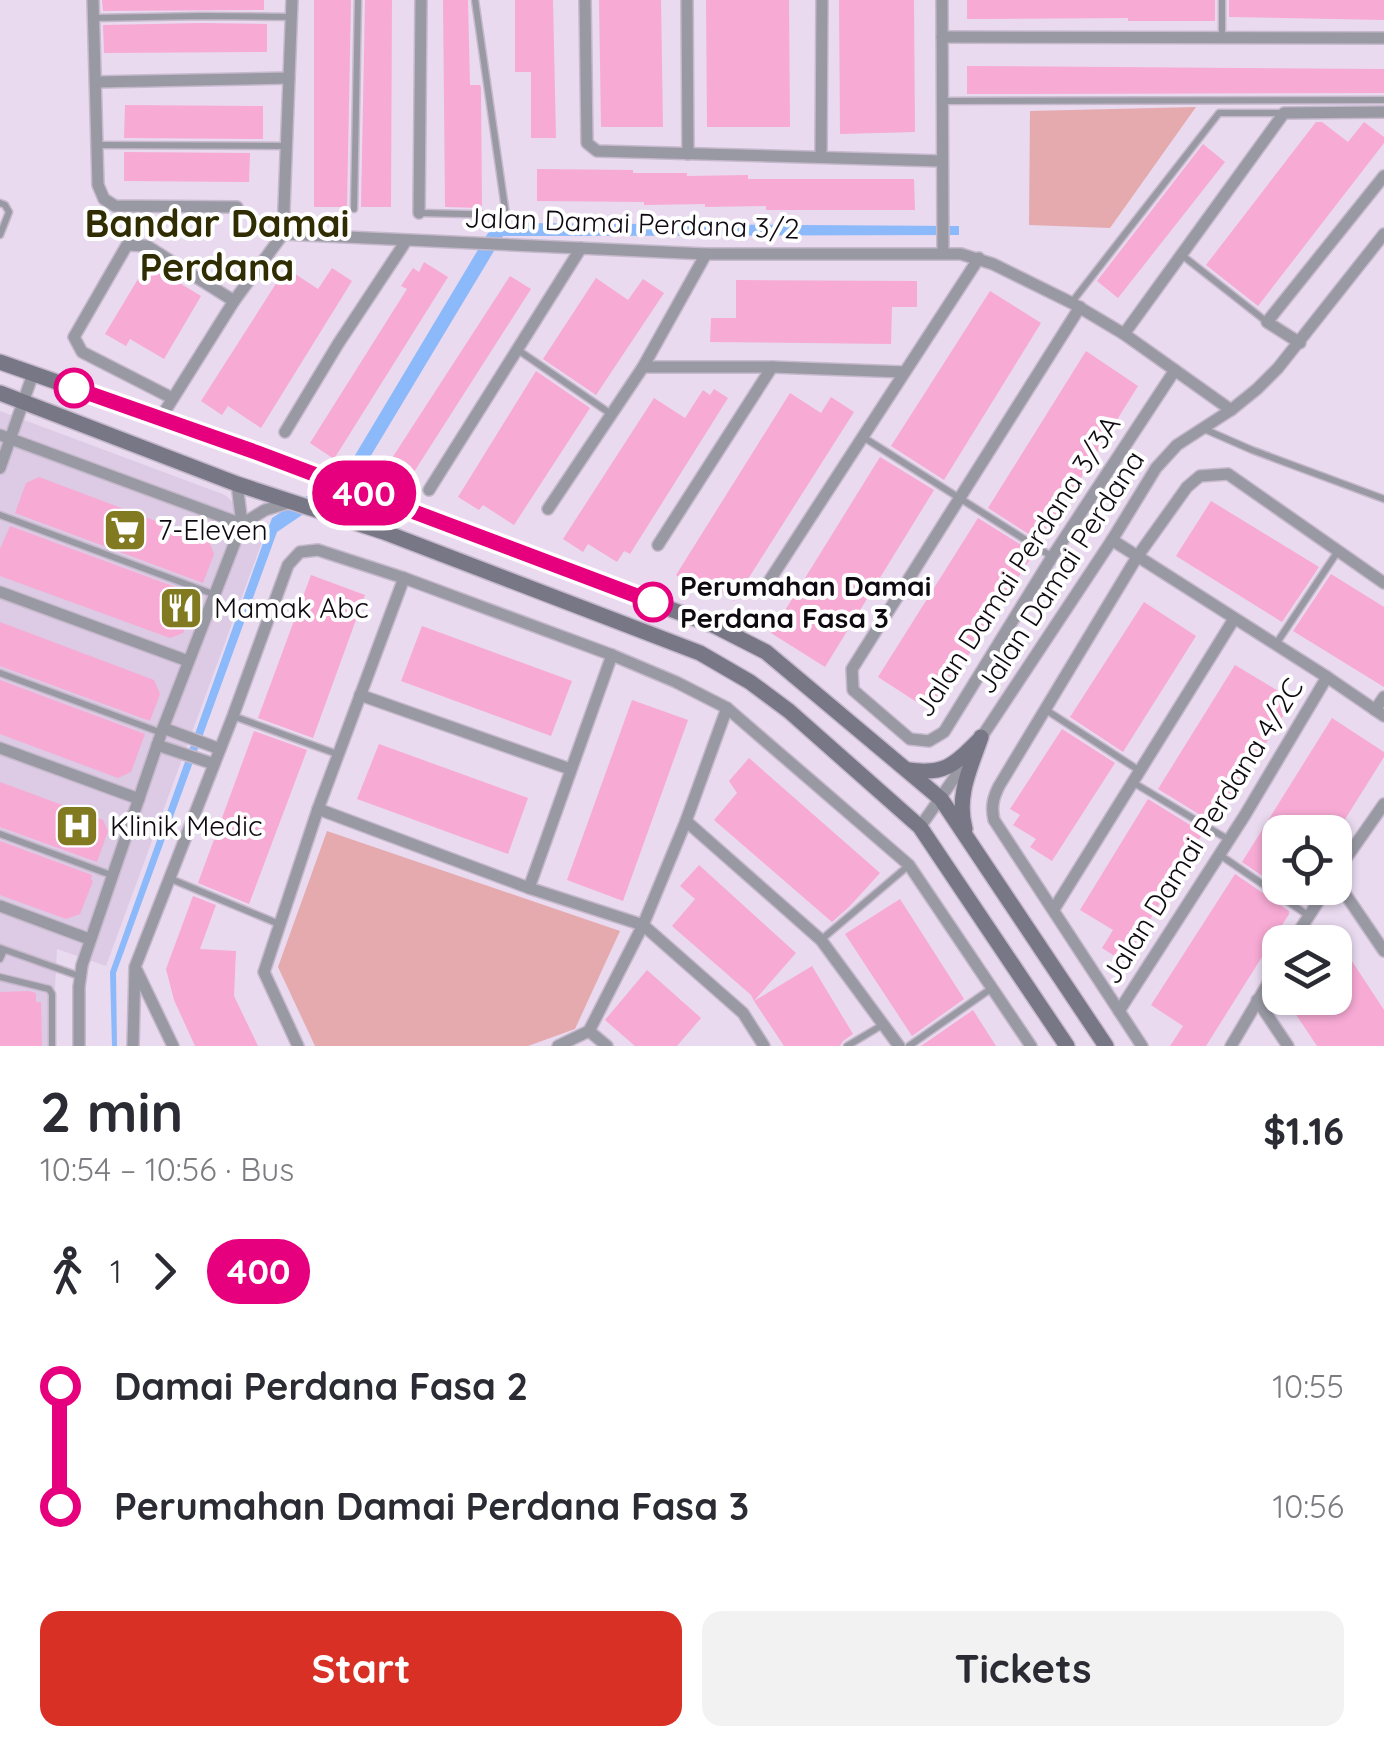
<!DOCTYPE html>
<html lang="en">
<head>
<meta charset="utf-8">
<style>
  body { margin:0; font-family:Quicksand,sans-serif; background:#f2f2f3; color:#2b2b33; height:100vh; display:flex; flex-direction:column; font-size:38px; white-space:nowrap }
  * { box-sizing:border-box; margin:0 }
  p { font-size:32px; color:#7c7c81 }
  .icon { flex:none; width:55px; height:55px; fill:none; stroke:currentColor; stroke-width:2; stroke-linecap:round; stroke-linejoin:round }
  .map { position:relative; height:1046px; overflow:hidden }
  .panel { display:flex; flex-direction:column; background:#fff; flex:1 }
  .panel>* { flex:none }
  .badge { padding:0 20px; border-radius:32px; font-size:35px; line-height:65px }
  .buttons { position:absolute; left:1262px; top:815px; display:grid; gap:20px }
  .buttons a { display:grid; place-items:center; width:90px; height:90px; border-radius:20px; background:#fff; box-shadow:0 2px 8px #0004; font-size:50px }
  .map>.badge { position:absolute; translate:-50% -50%; box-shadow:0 0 0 5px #fff }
  .legs { display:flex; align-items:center; gap:15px; height:110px; padding:0 40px; font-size:32px }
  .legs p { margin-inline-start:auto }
  .head { display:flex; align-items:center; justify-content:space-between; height:170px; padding:0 40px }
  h1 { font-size:55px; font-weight:700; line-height:75px }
  .primary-button { display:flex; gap:20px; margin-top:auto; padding:20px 40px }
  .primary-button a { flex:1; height:115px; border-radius:20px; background:#d93025; color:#fff; font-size:40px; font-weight:700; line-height:115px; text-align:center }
  .primary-button a+a { background:#f2f2f3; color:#2b2b33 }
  ul { padding:0 40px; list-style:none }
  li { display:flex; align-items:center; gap:35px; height:120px; font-size:38px }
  li i { display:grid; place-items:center; width:15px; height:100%; margin:0 12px; background:currentColor }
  li i::after { content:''; width:25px; height:25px; margin:-12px; border:8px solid; border-radius:50%; background:#fff }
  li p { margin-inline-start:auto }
  li:first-child i { background:linear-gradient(#0000 50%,currentColor 0) }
  li:last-child i { background:linear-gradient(currentColor 50%,#0000 0) }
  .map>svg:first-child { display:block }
  .built { fill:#ddcae5 }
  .green { fill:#e5aaad }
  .water { fill:#8bb9f9 }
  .building { fill:#f7aad4 }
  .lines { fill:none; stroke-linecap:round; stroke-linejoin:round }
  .service-casing { stroke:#c6b9cc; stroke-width:9 }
  .minor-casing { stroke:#c6b9cc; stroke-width:14 }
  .secondary-casing { stroke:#c6b9cc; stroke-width:18 }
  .service { stroke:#9999a4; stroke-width:6 }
  .minor { stroke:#9999a4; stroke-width:11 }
  .secondary { stroke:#777786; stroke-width:15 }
  .line-1-casing { stroke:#fff; stroke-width:22 }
  .line-1 { stroke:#e6007e; stroke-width:15 }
  .stop-1-dot { fill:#fff; stroke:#e6007e; stroke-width:5 }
  .labels { text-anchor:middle; stroke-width:8; stroke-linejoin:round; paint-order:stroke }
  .street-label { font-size:28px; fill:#0f0a11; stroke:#fff }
  .poi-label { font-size:28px; fill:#0f0a11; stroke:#fff; text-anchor:start }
  .stop-label { font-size:28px; font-weight:bold; fill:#0f0a11; stroke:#fff; text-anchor:start }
  .district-label { font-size:38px; font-weight:bold; fill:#302d02; stroke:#fff }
</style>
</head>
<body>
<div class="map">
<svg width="1384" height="1046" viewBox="0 0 1384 1046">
  <rect width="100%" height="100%" fill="#e9daf0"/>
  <path class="built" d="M 0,411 L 225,495 L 266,531 L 106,966 L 57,949 L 52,1046 L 0,1046 Z"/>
  <g class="green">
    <path d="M 1196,107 L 1110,228 L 1029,225 L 1030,111 Z"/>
    <path d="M 327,831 L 620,931 L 575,1029 L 528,1046 L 315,1046 L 278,967 Z"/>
  </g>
  <path class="water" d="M 494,223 L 959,226 L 959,235 L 503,236 L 358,477 L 277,532 L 116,973 L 117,1046 L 112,1046 L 110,972 L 272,518 L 345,472 Z"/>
  <g class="building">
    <path d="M 102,0 L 264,0 L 264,10 L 103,11 Z"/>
    <path d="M 314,0 L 351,0 L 347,206 L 345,207 L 314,207 Z"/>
    <path d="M 365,0 L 392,0 L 391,207 L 361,207 Z"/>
    <path d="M 443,0 L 468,0 L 470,85 L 480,85 L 481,87 L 482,208 L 445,207 Z"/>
    <path d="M 515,0 L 553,0 L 556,138 L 531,138 L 531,72 L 515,72 Z"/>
    <path d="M 599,0 L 661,0 L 663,127 L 601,127 Z"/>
    <path d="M 706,0 L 789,0 L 790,127 L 707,127 Z"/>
    <path d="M 839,0 L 914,0 L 915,132 L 840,134 Z"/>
    <path d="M 967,0 L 1215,0 L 1215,21 L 1128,21 L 1128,18 L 967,19 Z"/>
    <path d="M 1229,0 L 1384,0 L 1384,20 L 1229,17 Z"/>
    <path d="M 202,23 L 267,24 L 267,52 L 104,53 L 103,25 Z"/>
    <path d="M 967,66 L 1384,69 L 1384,93 L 967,94 Z"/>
    <path d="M 125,105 L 263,106 L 263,139 L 124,138 Z"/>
    <path d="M 1316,122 L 1322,122 L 1348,142 L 1364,122 L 1384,137 L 1384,143 L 1258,306 L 1206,265 Z"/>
    <path d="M 1203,144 L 1225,162 L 1118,298 L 1097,281 Z"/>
    <path d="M 124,152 L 250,153 L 249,182 L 124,181 Z"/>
    <path d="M 537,169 L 633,170 L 633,173 L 687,173 L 687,176 L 748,175 L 748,179 L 914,179 L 915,210 L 766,210 L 766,206 L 705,207 L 705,204 L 644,205 L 644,202 L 537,201 Z"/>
    <path d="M 150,259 L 170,272 L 168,276 L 201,296 L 164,359 L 130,339 L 126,346 L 105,334 Z"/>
    <path d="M 424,262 L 448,277 L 334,459 L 310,443 L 407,289 L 401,286 L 413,268 L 419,272 Z"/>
    <path d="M 286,268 L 318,289 L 332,268 L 352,281 L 261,428 L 228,406 L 222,415 L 201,401 Z"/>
    <path d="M 510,276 L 531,289 L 405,486 L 383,472 Z"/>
    <path d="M 596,278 L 628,300 L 643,279 L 664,293 L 596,395 L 543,359 Z"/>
    <path d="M 736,280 L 917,281 L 917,307 L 892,307 L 891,344 L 710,342 L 711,318 L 736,318 Z"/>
    <path d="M 990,291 L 1041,323 L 944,480 L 891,446 Z"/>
    <path d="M 1086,351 L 1138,386 L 1041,542 L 988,508 Z"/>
    <path d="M 536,371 L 590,408 L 514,525 L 483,505 L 479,510 L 458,497 Z"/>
    <path d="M 714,389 L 728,398 L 630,554 L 624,551 L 617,562 L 588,544 L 583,552 L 563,539 L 654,398 L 685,418 L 703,390 L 710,395 Z"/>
    <path d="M 790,393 L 821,413 L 831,397 L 854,412 L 734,601 L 700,579 L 695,587 L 676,575 Z"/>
    <path d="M 880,457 L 934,490 L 825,667 L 771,633 Z"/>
    <path d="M 39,477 L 209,541 L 214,554 L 203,583 L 15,513 L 26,483 Z"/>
    <path d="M 1211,501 L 1319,567 L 1282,622 L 1176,556 Z"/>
    <path d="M 978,518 L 1034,553 L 932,712 L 878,677 Z"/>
    <path d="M 10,526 L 197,595 L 183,633 L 170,638 L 0,576 L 0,549 Z"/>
    <path d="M 1331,574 L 1384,607 L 1384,687 L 1293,631 Z"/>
    <path d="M 311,575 L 365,595 L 313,738 L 258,718 Z"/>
    <path d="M 1144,602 L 1196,636 L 1123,752 L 1070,717 Z"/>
    <path d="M 0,622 L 154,680 L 160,694 L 150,721 L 0,666 Z"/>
    <path d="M 422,626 L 572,681 L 551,736 L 401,681 Z"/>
    <path d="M 1235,665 L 1293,700 L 1215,824 L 1158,789 Z"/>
    <path d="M 0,680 L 145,734 L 131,772 L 118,778 L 0,734 Z"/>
    <path d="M 632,700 L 688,720 L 623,901 L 567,880 Z"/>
    <path d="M 1332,718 L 1384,752 L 1384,757 L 1337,832 L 1280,832 L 1280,888 L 1303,888 L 1296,899 L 1242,862 Z"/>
    <path d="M 1062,729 L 1115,763 L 1052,861 L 1030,847 L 1036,839 L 1013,825 L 1020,815 L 1010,809 Z"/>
    <path d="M 254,731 L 307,750 L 249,904 L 198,883 Z"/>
    <path d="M 379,744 L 528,798 L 508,854 L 357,799 Z"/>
    <path d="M 749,758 L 880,873 L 849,907 L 832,922 L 714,820 L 737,793 L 729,781 Z"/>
    <path d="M 0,782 L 103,820 L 108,831 L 97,862 L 0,827 Z"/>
    <path d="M 1148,799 L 1203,833 L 1124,962 L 1102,948 L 1113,930 L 1080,910 Z"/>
    <path d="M 0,841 L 92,875 L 91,880 L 93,881 L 80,914 L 66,919 L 0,895 Z"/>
    <path d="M 699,865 L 796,953 L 754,1001 L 751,995 L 672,926 L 695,899 L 680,886 Z"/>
    <path d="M 1235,874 L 1289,911 L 1289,914 L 1206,1046 L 1170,1046 L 1183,1026 L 1151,1005 Z"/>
    <path d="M 193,896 L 216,905 L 200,949 L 236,951 L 234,996 L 258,1046 L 195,1046 L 174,1000 L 166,969 Z"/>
    <path d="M 900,899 L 964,999 L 912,1036 L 845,934 Z"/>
    <path d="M 1344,949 L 1384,1010 L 1384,1046 L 1317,1046 L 1289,1004 L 1298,998 L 1335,998 L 1335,954 Z"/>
    <path d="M 812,966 L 853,1034 L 843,1041 L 840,1046 L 784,1046 L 754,1001 Z"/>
    <path d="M 647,970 L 701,1018 L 677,1046 L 635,1046 L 605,1020 Z"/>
    <path d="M 29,991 L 36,993 L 36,1002 L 41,1002 L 42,1046 L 0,1046 L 0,992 Z"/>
    <path d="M 973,1010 L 996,1046 L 921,1046 Z"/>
  </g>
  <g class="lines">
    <g class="service-casing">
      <g id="service">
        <path d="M 93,18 L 202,16 L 291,17"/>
        <path d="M 1222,38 L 1222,0"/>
        <path d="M 943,101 L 1384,100"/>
        <path d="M 98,145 L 287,146"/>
        <path d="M 0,203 L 5,205 L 9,212 L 0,235"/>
        <path d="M 354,209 L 358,0"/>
        <path d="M 421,213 L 506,215 L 475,0"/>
        <path d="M 1183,256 L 1267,322"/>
        <path d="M 1072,302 L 1219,113 L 1282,113"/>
        <path d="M 518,350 L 611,414"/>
        <path d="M 1204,429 L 1252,450 L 1384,499"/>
        <path d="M 863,437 L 1051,556"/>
        <path d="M 0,515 L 213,594"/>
        <path d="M 1276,644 L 1338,551"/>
        <path d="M 0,673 L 162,733"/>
        <path d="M 1046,710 L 1140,771"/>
        <path d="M 233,716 L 337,754"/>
        <path d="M 1134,783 L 1229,840"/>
        <path d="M 0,834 L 111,875"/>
        <path d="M 1220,855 L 1309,916"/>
        <path d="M 171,879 L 279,924"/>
        <path d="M 822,939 L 908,866"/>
        <path d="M 0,948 L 79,976"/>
        <path d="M 0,959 L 4,950"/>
        <path d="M 0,977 L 49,989 L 52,994 L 52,1046"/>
        <path d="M 847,1046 L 884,1024"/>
        <path d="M 909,1046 L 992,988"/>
      </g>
    </g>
    <g class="minor-casing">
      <g id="minor">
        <path d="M 93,0 L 98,185 L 104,199 L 115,206 L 237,207"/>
        <path d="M 585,0 L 587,143 L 597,151 L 941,161"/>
        <path d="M 687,0 L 688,154"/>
        <path d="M 942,0 L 943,252"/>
        <path d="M 942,37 L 1384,38"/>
        <path d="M 96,82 L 289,78"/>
        <path d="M 821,157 L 822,0"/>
        <path d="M 419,213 L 421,0"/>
        <path d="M 283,234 L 706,254 L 961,254 L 993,264 L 1072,303 L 1124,334 L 1231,410"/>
        <path d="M 283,234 L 292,0"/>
        <path d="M 1080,307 L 852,669 L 853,690 L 910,739 L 929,741 L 944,732 L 1052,557 L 1175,370"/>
        <path d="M 1124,334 L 1284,113 L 1384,112"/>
        <path d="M 1300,343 L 1267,322 L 1384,176"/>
        <path d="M 643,367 L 772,367 L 903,372"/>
        <path d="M 172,398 L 82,352 L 74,337 L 127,245 L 147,246 L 234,301"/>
        <path d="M 160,419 L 234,301 L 283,234"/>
        <path d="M 285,432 L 338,344 L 406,241"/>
        <path d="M 0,435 L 242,524"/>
        <path d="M 0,468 L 33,374"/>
        <path d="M 429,490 L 581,248"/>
        <path d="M 548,509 L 643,367 L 706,254"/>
        <path d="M 242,524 L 265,510 L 291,502"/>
        <path d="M 1112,540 L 1327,677 L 1384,716"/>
        <path d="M 658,545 L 772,367"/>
        <path d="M 0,592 L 188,661"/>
        <path d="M 762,592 L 979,258"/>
        <path d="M 360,695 L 570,769"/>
        <path d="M 1375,710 L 1384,697"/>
        <path d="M 163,728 L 220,749"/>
        <path d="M 979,741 L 1112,540 L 1156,468 L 1177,445 L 1231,410 L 1257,389 L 1278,368 L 1384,234"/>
        <path d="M 157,745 L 214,764"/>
        <path d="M 0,748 L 139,799"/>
        <path d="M 318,809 L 529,888 L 643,925 L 743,1013 L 764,1046"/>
        <path d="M 686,821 L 821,940 L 899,1046"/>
        <path d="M 920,827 L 969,757"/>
        <path d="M 1335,874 L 1384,804"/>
        <path d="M 1335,879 L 1384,951"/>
        <path d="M 529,888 L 612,655"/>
        <path d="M 0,906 L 89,939"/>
        <path d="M 1054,909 L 1234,619"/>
        <path d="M 1292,942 L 1327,888"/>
        <path d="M 137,971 L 173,1046"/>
        <path d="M 1257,1000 L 1288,1046"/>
        <path d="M 1119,1011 L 1245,815 L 1327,677"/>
        <path d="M 589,1031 L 607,1046"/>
        <path d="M 79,1046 L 79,987 L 82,965 L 163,728 L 242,524 L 237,484"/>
        <path d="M 133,1046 L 135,967 L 233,716 L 288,565 L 300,552 L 318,550 L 404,578 L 612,655 L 676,682 L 727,708 L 909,865 L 1031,1046"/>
        <path d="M 298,1046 L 264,972 L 318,809 L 404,578"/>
        <path d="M 558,1046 L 589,1031 L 643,925 L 686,821 L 727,708"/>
        <path d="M 1142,1046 L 994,820 C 991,807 993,798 999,786 L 1137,557 L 1187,487 L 1200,476 L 1228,474 L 1384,583"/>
        <path d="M 1231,1046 L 1280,963"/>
      </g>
    </g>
    <g class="secondary-casing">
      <g id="secondary">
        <path d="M 0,362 L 259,453 L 715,626 L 766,652 L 941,799 L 1106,1046"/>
        <path d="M 0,393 L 237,484 L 384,532 L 700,653 L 750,682 L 789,711 L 920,827 L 1067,1046"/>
        <path d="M 908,770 C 944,775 953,766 978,741"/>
        <path d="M 965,829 C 956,796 970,769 981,737"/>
      </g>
    </g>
    <use href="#service" class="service"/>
    <use href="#minor" class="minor"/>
    <use href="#secondary" class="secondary"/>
  </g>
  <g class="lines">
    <g class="line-1-casing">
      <path id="line-1" d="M 74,388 L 258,453 L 653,602"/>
    </g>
    <use href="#line-1" class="line-1"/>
  </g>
  <defs>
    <g id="supermarket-square" transform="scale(2.25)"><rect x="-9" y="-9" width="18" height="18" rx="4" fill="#817a20" stroke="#fff"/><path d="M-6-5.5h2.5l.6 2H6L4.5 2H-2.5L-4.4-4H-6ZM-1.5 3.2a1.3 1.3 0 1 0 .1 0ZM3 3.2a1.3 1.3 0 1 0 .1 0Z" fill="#fff"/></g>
    <g id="restaurant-square" transform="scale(2.25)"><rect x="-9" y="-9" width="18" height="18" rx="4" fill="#817a20" stroke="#fff"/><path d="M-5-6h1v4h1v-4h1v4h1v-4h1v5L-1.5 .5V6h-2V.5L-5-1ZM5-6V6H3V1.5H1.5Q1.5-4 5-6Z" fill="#fff"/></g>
    <g id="hospital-square" transform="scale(2.25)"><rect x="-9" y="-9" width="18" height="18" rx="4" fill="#817a20" stroke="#fff"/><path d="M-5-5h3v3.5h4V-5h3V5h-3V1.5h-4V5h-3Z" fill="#fff"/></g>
  </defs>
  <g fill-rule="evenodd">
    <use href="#supermarket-square" x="125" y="530"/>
    <use href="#restaurant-square" x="181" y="608"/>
    <use href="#hospital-square" x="77" y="826"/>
  </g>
  <g class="stop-1-dot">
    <circle cx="74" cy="388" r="18"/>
    <circle cx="653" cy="602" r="18"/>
  </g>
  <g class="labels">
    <g class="street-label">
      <text transform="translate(632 223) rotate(2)" y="10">Jalan Damai Perdana 3/2</text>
      <text transform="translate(1017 566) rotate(-57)" y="10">Jalan Damai Perdana 3/3A</text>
      <text transform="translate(1060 572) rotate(-57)" y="10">Jalan Damai Perdana</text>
      <text transform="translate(1202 831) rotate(-58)" y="10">Jalan Damai Perdana 4/2C</text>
    </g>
    <g class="poi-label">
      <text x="158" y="540">7-Eleven</text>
      <text x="214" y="618">Mamak Abc</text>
      <text x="110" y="836">Klinik Medic</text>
    </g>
    <g class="stop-label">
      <text x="680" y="596">Perumahan Damai<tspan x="680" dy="32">Perdana Fasa 3</tspan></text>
    </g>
    <g class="district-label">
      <text x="217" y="237">Bandar Damai<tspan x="217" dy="44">Perdana</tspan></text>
    </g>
  </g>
</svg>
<div class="buttons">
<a><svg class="icon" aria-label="locate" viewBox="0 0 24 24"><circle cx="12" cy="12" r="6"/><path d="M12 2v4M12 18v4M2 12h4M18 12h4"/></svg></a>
<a><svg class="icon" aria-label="layers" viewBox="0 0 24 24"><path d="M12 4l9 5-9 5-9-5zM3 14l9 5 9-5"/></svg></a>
</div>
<b class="badge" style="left:364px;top:493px;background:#e6007e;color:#fff">400</b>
</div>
<section class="panel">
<div class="head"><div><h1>2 min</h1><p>10:54 – 10:56 · Bus</p></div><b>$1.16</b></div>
<div class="legs"><svg class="icon" aria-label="walk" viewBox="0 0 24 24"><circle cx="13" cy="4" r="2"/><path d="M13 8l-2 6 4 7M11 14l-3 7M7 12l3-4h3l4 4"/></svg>1<svg class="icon" aria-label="forward" viewBox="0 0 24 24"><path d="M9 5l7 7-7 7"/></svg><b class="badge" style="background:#e6007e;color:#fff">400</b></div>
<ul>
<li><i style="color:#e6007e"></i><b>Damai Perdana Fasa 2</b><p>10:55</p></li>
<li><i style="color:#e6007e"></i><b>Perumahan Damai Perdana Fasa 3</b><p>10:56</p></li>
</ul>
<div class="primary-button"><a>Start</a><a>Tickets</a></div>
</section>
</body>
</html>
